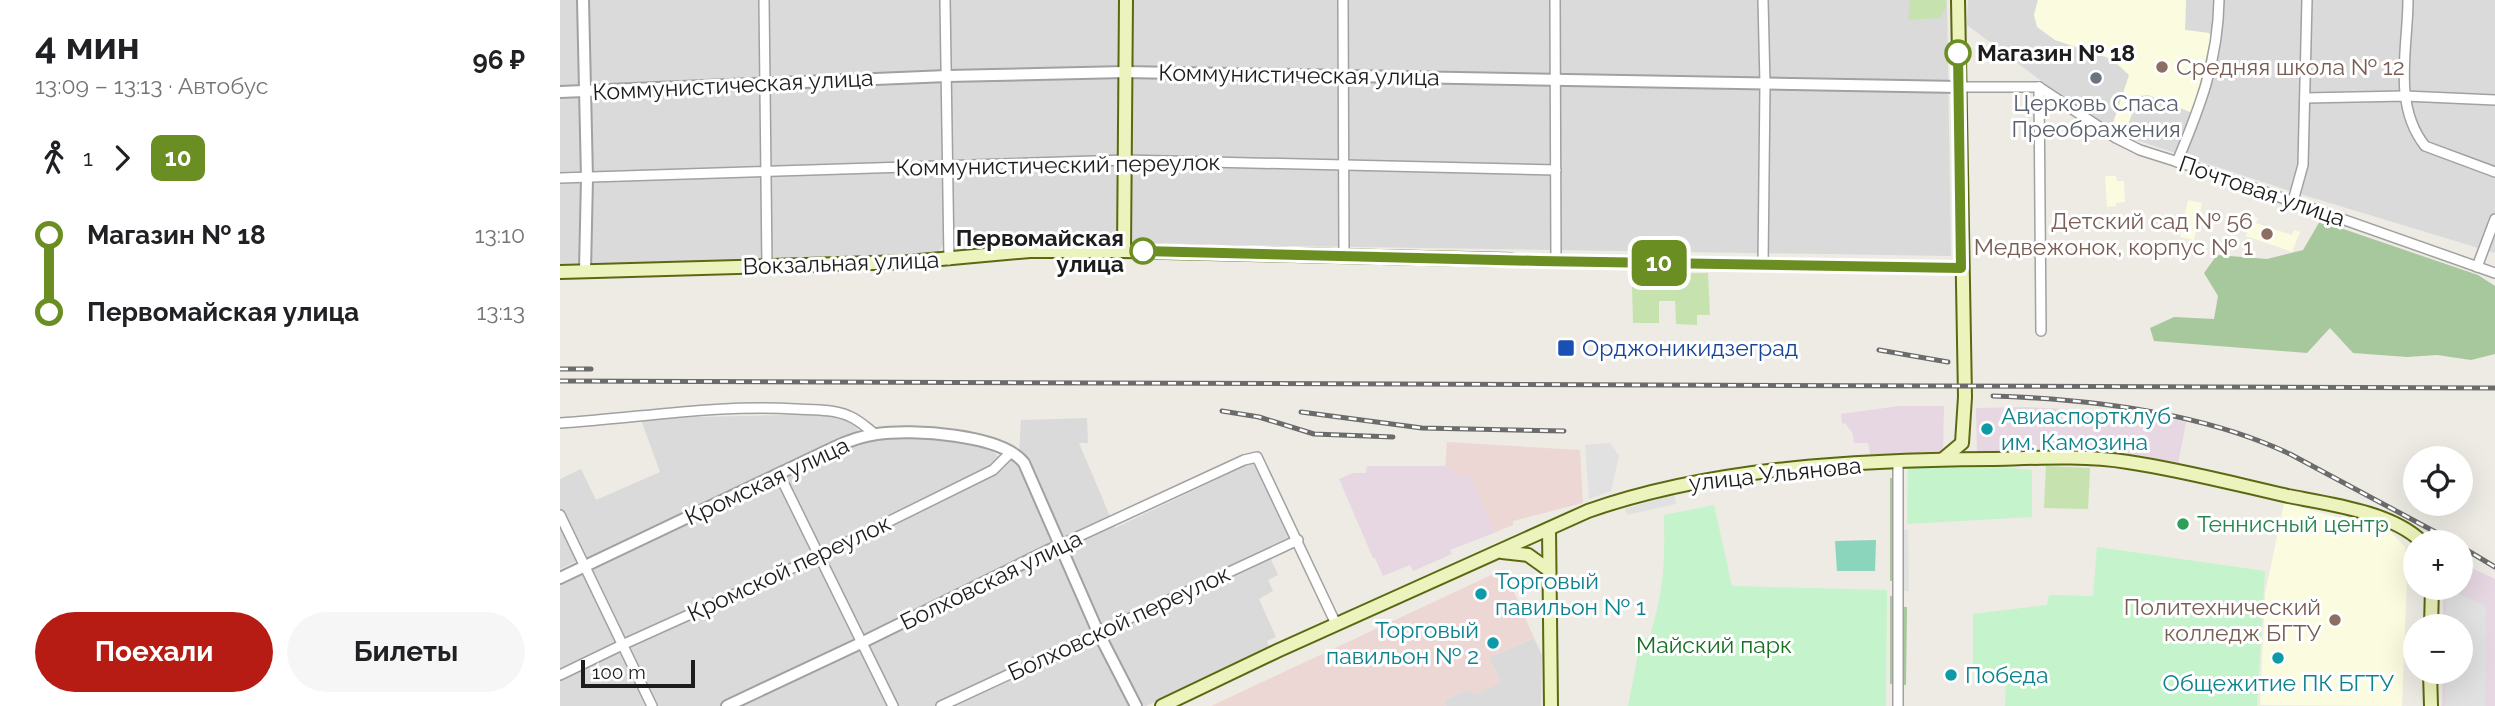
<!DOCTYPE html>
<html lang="ru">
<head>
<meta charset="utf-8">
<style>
  body { margin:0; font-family:Raleway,sans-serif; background:#f6f6f6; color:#202124; height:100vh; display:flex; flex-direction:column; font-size:26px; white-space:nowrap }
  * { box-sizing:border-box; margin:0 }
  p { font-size:23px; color:#757577 }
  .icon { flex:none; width:38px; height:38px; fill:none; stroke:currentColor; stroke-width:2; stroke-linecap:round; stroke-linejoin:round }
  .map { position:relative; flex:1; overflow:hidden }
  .details { display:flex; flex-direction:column; background:#fff; width:560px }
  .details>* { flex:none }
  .badge { padding:0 14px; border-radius:10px; font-size:24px; line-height:46px }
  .fabs { position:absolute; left:1843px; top:446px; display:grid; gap:14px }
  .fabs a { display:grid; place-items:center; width:70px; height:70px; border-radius:50%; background:#fff; box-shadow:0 7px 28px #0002; font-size:35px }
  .scale { position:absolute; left:21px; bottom:18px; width:114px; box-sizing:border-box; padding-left:7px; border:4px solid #1d1d1d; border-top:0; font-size:19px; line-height:24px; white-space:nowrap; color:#1d1d1d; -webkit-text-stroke:5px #fff; paint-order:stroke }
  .map>.badge { position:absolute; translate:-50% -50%; box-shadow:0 0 0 4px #fff }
  .legs { display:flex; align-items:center; gap:10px; height:77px; padding:0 35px; font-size:23px }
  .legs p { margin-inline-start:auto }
  .headline { display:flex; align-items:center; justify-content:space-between; height:119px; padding:0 35px }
  h1 { font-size:38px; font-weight:700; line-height:52px }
  .button { display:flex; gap:14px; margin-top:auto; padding:14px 35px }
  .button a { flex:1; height:80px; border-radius:42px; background:#b61c14; color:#fff; font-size:28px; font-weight:700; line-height:80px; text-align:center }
  .button a+a { background:#f6f6f6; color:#202124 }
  ul { padding:0 35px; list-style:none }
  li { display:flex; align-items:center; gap:24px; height:77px; font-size:26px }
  li i { display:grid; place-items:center; width:10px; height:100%; margin:0 9px; background:currentColor }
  li i::after { content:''; width:18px; height:18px; margin:-9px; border:5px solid; border-radius:50%; background:#fff }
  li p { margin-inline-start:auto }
  li:first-child i { background:linear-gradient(#0000 50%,currentColor 0) }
  li:last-child i { background:linear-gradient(currentColor 50%,#0000 0) }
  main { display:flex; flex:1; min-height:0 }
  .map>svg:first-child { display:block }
  .residential { fill:#dbdada }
  .commercial { fill:#edd7d5 }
  .industrial { fill:#e6d7e2 }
  .education { fill:#fafbdf }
  .grass { fill:#c6e3af }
  .forest { fill:#a7c89d }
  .park { fill:#c5f3cb }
  .pitch { fill:#8ad5bb }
  .parking { fill:#e1e1e1 }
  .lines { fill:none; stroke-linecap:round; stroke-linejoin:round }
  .minor-casing { stroke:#a1a1a1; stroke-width:12 }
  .tertiary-casing { stroke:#a1a1a1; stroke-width:14 }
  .secondary-casing { stroke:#5a6910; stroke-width:16 }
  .minor { stroke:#fff; stroke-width:9 }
  .tertiary { stroke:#fff; stroke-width:10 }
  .secondary { stroke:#edf3bd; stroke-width:12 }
  .rail-casing { stroke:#6b6b6b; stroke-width:5 }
  .rail { stroke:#fff; stroke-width:2.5; stroke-dasharray:8; stroke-linecap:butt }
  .line-1-casing { stroke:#fff; stroke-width:16 }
  .line-1 { stroke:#6b8e23; stroke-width:10 }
  .stop-1-dot { fill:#fff; stroke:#6b8e23; stroke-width:3.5 }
  .education-dot { fill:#8d6e63; stroke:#fff; stroke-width:2.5 }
  .worship-dot { fill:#6b7280; stroke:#fff; stroke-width:2.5 }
  .transit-dot { fill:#1a4fb4; stroke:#fff; stroke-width:2.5 }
  .culture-dot { fill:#0f9aa8; stroke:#fff; stroke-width:2.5 }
  .leisure-dot { fill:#2e9e5b; stroke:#fff; stroke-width:2.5 }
  .labels { text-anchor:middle; stroke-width:6; stroke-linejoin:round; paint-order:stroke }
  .stop-label { font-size:23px; font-weight:bold; fill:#1d1d1d; stroke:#fff; text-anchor:start }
  .education-label { font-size:23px; fill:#785e54; stroke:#fff; text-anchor:end }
  .street-label { font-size:23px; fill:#1d1d1d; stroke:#fff }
  .worship-label { font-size:23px; fill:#5b616d; stroke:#fff }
  .transit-label { font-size:23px; fill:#164399; stroke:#fff; text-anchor:start }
  .culture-label { font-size:23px; fill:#0d838f; stroke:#fff; text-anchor:start }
  .leisure-label { font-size:23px; fill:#27864d; stroke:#fff; text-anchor:start }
  .park-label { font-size:23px; fill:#167022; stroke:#fff }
</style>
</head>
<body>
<main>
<section class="details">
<div class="headline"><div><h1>4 мин</h1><p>13:09 – 13:13 · Автобус</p></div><b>96 ₽</b></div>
<div class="legs"><svg class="icon" aria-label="walk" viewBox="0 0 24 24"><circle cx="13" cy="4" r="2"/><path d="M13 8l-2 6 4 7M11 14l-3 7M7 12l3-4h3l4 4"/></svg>1<svg class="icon" aria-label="forward" viewBox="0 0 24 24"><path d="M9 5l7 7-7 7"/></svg><b class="badge" style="background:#6b8e23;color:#fff">10</b></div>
<ul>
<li><i style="color:#6b8e23"></i><b>Магазин № 18</b><p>13:10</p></li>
<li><i style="color:#6b8e23"></i><b>Первомайская улица</b><p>13:13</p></li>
</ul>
<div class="button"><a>Поехали</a><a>Билеты</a></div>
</section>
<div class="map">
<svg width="1935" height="706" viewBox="0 0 1935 706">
  <rect width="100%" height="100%" fill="#edebe4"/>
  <g class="residential">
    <path d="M 0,0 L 1387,0 L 1391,256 L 471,242 L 383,245 L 377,254 L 0,265 Z"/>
    <path d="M 1408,0 L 1478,0 L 1474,15 L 1495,40 L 1552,59 L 1570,75 L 1552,126 L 1548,129 L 1532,119 L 1407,25 Z"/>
    <path d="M 1626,0 L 1935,0 L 1935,253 L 1727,190 L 1564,136 L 1579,96 L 1588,95 L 1632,113 L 1649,33 L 1625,30 Z"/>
    <path d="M 268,414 L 294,422 L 304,440 L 319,436 L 392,440 L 429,448 L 444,462 L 459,454 L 461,420 L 527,418 L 528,443 L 519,443 L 555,528 L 693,462 L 734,545 L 710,557 L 718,575 L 708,580 L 713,591 L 699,599 L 716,637 L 707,641 L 709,647 L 586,706 L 95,706 L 0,509 L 0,479 L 21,469 L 36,500 L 100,472 L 81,420 L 90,418 Z"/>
    <path d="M 0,527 L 17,561 L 0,569 Z"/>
    <path d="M 22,572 L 85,706 L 0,706 L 0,582 Z"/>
    <path d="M 974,638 L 982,655 L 981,706 L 886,706 L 884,700 L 906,690 L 941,683 L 929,657 Z"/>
  </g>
  <g class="commercial">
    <path d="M 887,442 L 1020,450 L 1023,503 L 953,521 L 953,525 L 934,533 L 910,474 L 895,477 L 885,468 Z"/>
    <path d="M 944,569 L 974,638 L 929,657 L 941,683 L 915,695 L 906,690 L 884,700 L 886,706 L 651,706 Z"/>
  </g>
  <g class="industrial">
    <path d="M 1339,406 L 1384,406 L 1383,451 L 1311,457 L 1308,443 L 1294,443 L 1293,434 L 1286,424 L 1282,423 L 1281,414 Z"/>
    <path d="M 1466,407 L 1582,413 L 1626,422 L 1618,464 L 1553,451 L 1417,453 L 1416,408 Z"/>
    <path d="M 807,466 L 884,466 L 891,468 L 895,477 L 910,473 L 934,533 L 890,550 L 892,554 L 853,571 L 850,565 L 823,576 L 815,558 L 813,558 L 779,479 L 793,473 L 806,473 Z"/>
    <path d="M 1901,563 L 1935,579 L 1935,706 L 1882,706 L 1883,672 L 1900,672 L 1900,626 L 1883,626 L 1883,588 L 1900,588 Z"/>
  </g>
  <g class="education">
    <path d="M 1478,0 L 1626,0 L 1625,30 L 1649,33 L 1651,36 L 1633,113 L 1588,95 L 1579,96 L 1565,131 L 1552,126 L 1569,75 L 1552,59 L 1495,40 L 1477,27 L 1474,15 Z"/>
    <path d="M 1545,176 L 1556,176 L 1557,181 L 1564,181 L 1565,202 L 1556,203 L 1556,206 L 1547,207 Z"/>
    <path d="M 1628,200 L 1642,203 L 1634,240 L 1620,237 Z"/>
    <path d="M 1691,216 L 1698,218 L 1696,223 L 1732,235 L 1734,230 L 1740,232 L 1732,252 L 1686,236 Z"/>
    <path d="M 1724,503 L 1830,531 L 1845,547 L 1847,578 L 1842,706 L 1700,705 L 1705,594 Z"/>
  </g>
  <g class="grass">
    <path d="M 1350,0 L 1385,0 L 1386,8 L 1380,18 L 1348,20 Z"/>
    <path d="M 1148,273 L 1150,315 L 1137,315 L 1137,325 L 1116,324 L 1115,301 L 1099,301 L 1099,323 L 1073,323 L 1072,287 L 1083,286 L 1083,274 Z"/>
    <path d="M 1486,466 L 1530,468 L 1528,509 L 1484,508 Z"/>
  </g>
  <g class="forest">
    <path d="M 1760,221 L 1918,275 L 1935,286 L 1935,354 L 1911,360 L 1877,355 L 1847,357 L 1793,353 L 1770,328 L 1747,353 L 1594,341 L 1590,328 L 1614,317 L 1654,319 L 1658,296 L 1644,273 L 1657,255 L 1707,259 L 1743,250 Z"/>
    <path d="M 1330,478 L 1332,478 L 1333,581 L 1330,581 Z"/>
    <rect x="1330" y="596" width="3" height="88"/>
    <path d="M 1344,607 L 1347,607 L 1346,685 L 1343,685 Z"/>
  </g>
  <g class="park">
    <path d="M 1428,466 L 1472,470 L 1472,517 L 1347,524 L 1348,468 Z"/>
    <path d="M 1154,505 L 1172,586 L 1327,590 L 1326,706 L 1068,706 L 1081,639 L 1089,638 C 1104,593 1105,562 1104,515 Z"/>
    <path d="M 1537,547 L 1705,571 L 1697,706 L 1445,706 L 1446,677 L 1413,666 L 1413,614 L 1487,605 L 1489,595 L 1533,596 Z"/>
  </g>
  <path class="pitch" d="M 1316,540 L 1315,571 L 1277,571 L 1275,541 Z"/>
  <g class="parking">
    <path d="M 1050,443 L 1059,456 L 1051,491 L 1029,499 L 1025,445 Z"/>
    <path d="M 1114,494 L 1116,504 L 1067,515 L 1065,509 Z"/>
    <path d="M 1338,530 L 1348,530 L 1349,591 L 1338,591 Z"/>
    <path d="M 1886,589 L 1926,605 L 1925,706 L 1885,706 L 1886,672 L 1900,672 L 1900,626 L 1886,626 Z"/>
  </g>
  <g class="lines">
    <g class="minor-casing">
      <g id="minor">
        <path d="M 204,0 L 207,266"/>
        <path d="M 385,0 L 389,260"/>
        <path d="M 783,0 L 784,256"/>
        <path d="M 995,0 L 996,261"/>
        <path d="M 1848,0 C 1848,48 1832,104 1865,146 L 1935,172"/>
        <path d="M 1399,87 L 1479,87"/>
        <path d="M 1479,87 L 1556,138 L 1580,150 L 1640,169 L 1935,273"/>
        <path d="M 1479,87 L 1481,331"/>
        <path d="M 1745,98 L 1845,96 L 1935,100"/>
        <path d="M 1617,162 C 1640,107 1658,61 1659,0"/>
        <path d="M 0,178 L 565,160 L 996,170"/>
        <path d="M 1733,201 L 1743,165 L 1747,0"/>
        <path d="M 1203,265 L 1205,84 L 1203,0"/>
        <path d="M 1917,267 L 1935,219"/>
        <path d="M 0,423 C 79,418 157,404 236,409 C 253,410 273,409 289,416 C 299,420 307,428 315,434"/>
        <path d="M 1338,461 L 1338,706"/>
        <path d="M 219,474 L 333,706"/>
        <path d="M 0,515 L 92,706"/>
        <path d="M 500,545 L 684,460 L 697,457 L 776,624"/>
        <path d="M 0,675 L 62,645 L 259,556 L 433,470 L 451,452"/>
        <path d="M 381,706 L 738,540"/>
      </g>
    </g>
    <g class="tertiary-casing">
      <g id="tertiary">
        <path d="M 23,0 L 27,178 L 25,271"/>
        <path d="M 0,92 L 387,76 L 565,72 L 1399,87"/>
        <path d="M 951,260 L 1401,268"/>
        <path d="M 0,578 L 275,447 C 288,441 302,436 317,434 C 351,429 442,434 464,463 L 538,632 L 576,706"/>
        <path d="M 167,706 L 301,643 L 500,545"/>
      </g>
    </g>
    <g class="secondary-casing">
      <g id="secondary">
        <path d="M 564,251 L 566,0"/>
        <path d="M 0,272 L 348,262 L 470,251 L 564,251 L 951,260"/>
        <path d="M 1383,459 L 1402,443 L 1405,397 L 1398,0"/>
        <path d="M 989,529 L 991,706"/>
        <path d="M 942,552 L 968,555 L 989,570"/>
        <path d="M 1871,626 L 1872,588"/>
        <path d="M 1870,672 L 1871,706"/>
        <path d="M 602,706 L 717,651 L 1028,511 C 1153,467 1299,460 1430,459 C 1476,458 1523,455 1568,462 C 1622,470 1675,484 1728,496 C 1769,504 1832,512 1862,542"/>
      </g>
    </g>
    <use href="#minor" class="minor"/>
    <use href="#tertiary" class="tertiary"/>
    <use href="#secondary" class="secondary"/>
    <g class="rail-casing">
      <g id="rail">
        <path d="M 1319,350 L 1388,362"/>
        <path d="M 0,369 L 31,369"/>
        <path d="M 0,381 L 1935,388"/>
        <path d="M 1433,396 C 1531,399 1641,412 1730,454 L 1894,542"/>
        <path d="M 662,411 L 699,417 L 754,434 L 833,437"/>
        <path d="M 741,412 L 862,428 L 1004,431"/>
        <path d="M 1900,546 L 1935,567"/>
      </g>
    </g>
    <use href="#rail" class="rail"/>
  </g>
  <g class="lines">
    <g class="line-1-casing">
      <path id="line-1" d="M 583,251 L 979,261 L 1401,268 L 1398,53"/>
    </g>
    <use href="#line-1" class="line-1"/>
  </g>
  <g class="stop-1-dot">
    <circle cx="1398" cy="53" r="12"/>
    <circle cx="583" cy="251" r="12"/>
  </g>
  <g class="education-dot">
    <circle cx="1602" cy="67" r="7"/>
    <circle cx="1707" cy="234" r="7"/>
    <circle cx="1775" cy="620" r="7"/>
  </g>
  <circle class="worship-dot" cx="1536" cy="78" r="7"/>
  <rect class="transit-dot" x="997" y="339" width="18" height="18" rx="3.5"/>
  <g class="culture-dot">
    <circle cx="1427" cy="429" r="7"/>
    <circle cx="921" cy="594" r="7"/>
    <circle cx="933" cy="643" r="7"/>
    <circle cx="1718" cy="658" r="7"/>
    <circle cx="1391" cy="675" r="7"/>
  </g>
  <circle class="leisure-dot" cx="1623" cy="524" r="7"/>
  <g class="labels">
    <g class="stop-label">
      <text x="1417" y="61">Магазин № 18</text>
      <text x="564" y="246" text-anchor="end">Первомайская<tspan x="564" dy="26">улица</tspan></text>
    </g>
    <g class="education-label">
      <text x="1616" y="75" text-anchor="start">Средняя школа № 12</text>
      <text x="1693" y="229">Детский сад № 56<tspan x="1693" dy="26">Медвежонок, корпус № 1</tspan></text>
      <text x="1761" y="615">Политехнический<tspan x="1761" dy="26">колледж БГТУ</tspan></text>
    </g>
    <g class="street-label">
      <text transform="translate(739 75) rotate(1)" y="8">Коммунистическая улица</text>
      <text transform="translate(173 85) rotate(-3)" y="8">Коммунистическая улица</text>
      <text transform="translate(498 165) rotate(-1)" y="8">Коммунистический переулок</text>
      <text transform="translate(1702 191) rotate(19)" y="8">Почтовая улица</text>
      <text transform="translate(281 263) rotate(-2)" y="8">Вокзальная улица</text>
      <text transform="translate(1215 474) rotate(-6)" y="8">улица Ульянова</text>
      <text transform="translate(207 481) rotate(-25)" y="8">Кромская улица</text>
      <text transform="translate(229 568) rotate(-25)" y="8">Кромской переулок</text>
      <text transform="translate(431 580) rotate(-26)" y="8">Болховская улица</text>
      <text transform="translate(559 623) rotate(-25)" y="8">Болховской переулок</text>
    </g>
    <g class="worship-label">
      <text x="1536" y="111">Церковь Спаса<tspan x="1536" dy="26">Преображения</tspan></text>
    </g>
    <g class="transit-label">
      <text x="1022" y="356">Орджоникидзеград</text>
    </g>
    <g class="culture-label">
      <text x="1441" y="424">Авиаспортклуб<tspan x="1441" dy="26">им. Камозина</tspan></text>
      <text x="935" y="589">Торговый<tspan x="935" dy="26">павильон № 1</tspan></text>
      <text x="919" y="638" text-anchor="end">Торговый<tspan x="919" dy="26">павильон № 2</tspan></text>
      <text x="1405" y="683">Победа</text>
      <text x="1718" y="691" text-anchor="middle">Общежитие ПК БГТУ</text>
    </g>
    <g class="leisure-label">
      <text x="1637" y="532">Теннисный центр</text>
    </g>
    <g class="park-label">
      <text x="1154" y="653">Майский парк</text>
    </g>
  </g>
</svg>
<div class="fabs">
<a><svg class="icon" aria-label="locate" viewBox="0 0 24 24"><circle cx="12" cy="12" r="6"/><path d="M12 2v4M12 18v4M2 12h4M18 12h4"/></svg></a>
<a>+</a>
<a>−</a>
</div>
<div class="scale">100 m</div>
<b class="badge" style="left:1099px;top:263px;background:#6b8e23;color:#fff">10</b>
</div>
</main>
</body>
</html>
